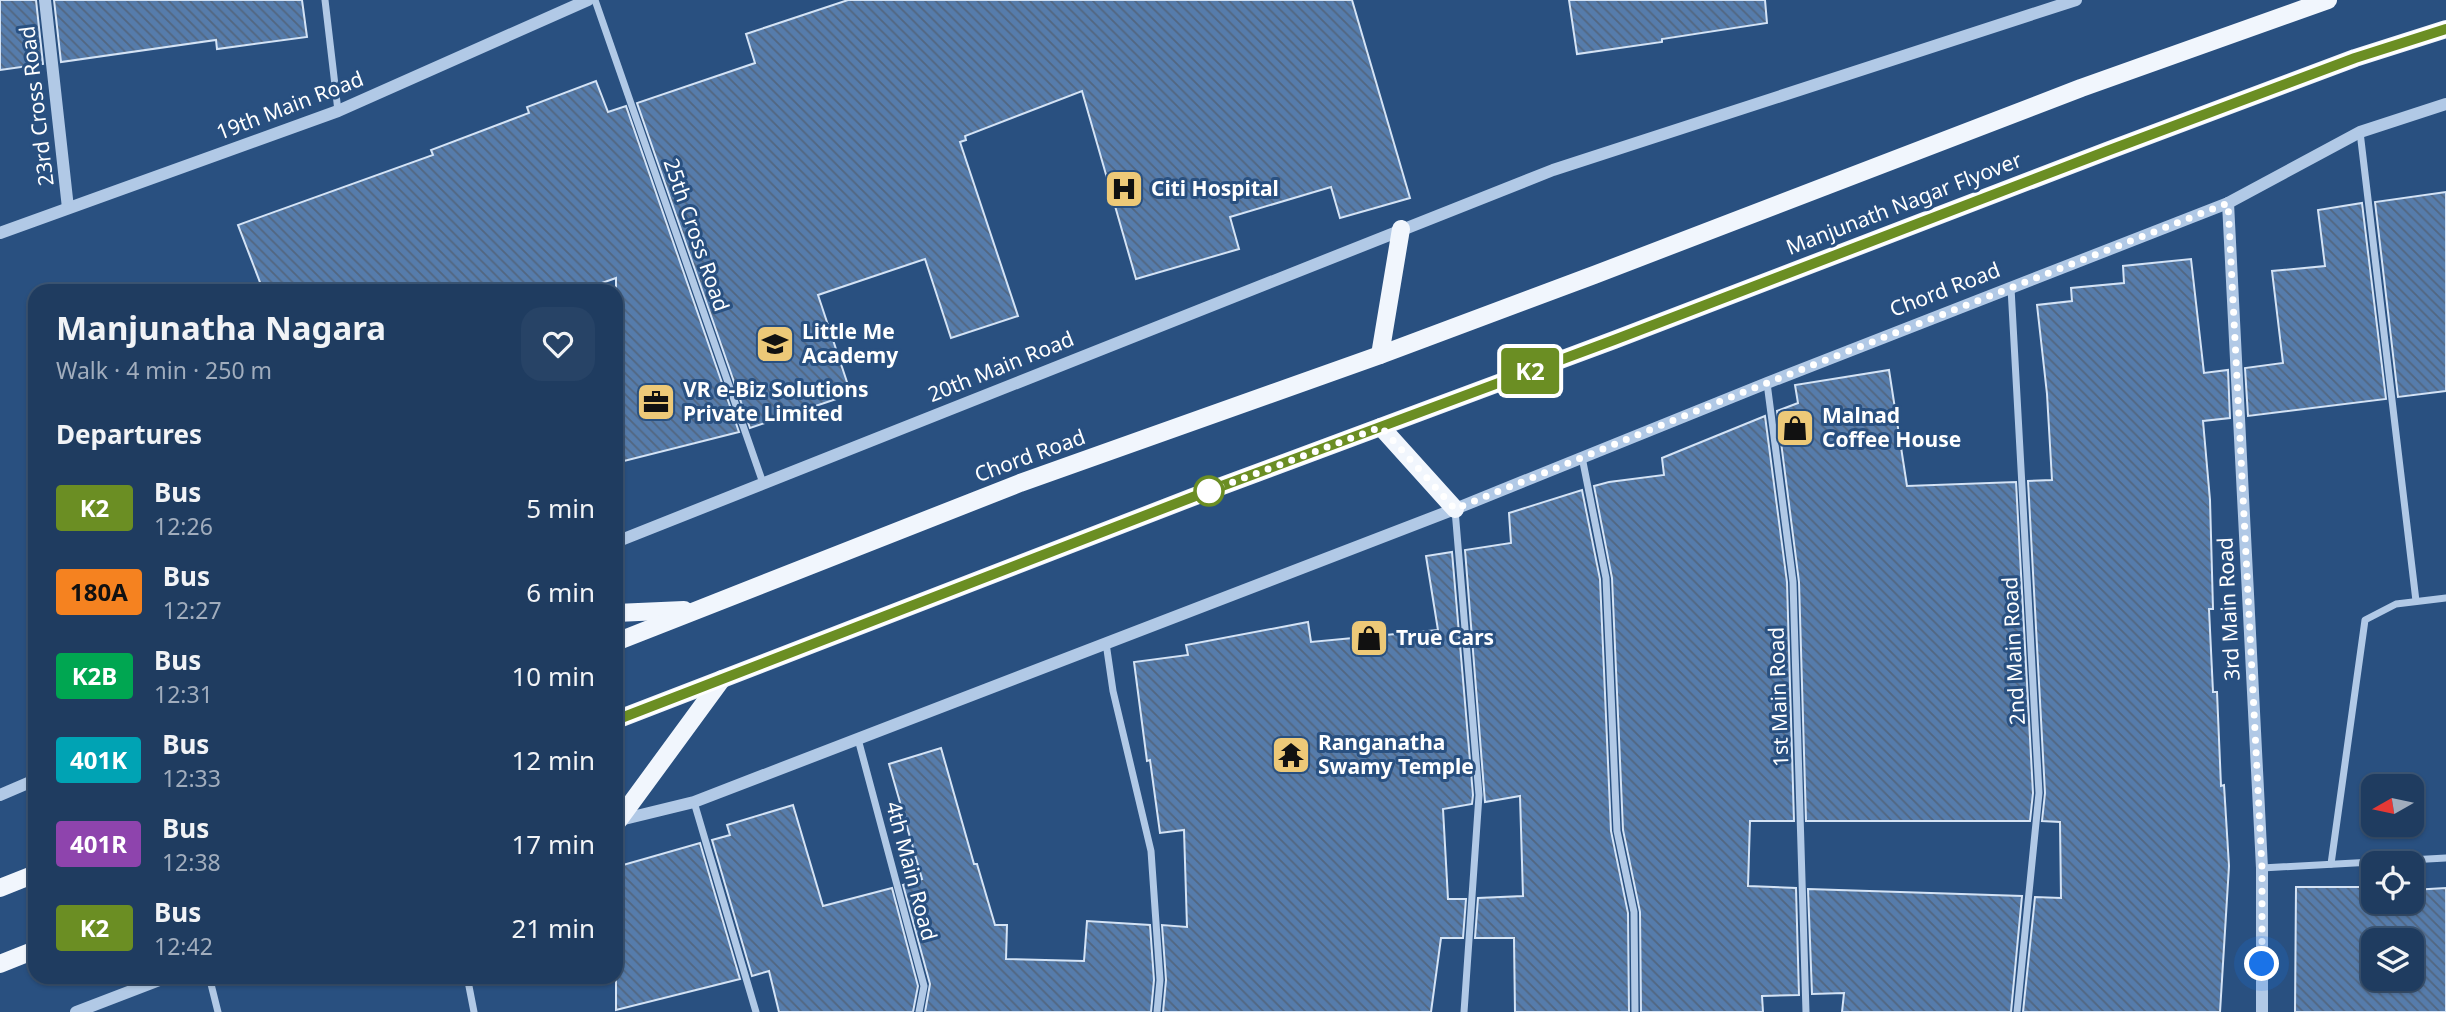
<!DOCTYPE html>
<html lang="en">
<head>
<meta charset="utf-8">
<style>
  body { margin:0; font-family:"Noto Sans",sans-serif; background:#274366; color:#f1f3f6; height:100vh; display:flex; flex-direction:column; font-size:26px; white-space:nowrap }
  * { box-sizing:border-box; margin:0 }
  p { font-size:23px; color:#a1adbd }
  .icon { flex:none; width:38px; height:38px; fill:none; stroke:currentColor; stroke-width:2; stroke-linecap:round; stroke-linejoin:round }
  .map { position:relative; flex:1; overflow:hidden }
  .panel { position:absolute; left:28px; top:284px; width:595px; height:700px; display:flex; flex-direction:column; background:#1f3c60; border-radius:21px; box-shadow:0 2px 5px #0004,0 0 0 2px #3c5675 }
  .panel>* { flex:none }
  .badge { padding:0 14px; border-radius:5px; font-size:24px; line-height:46px }
  .needle { width:46px; rotate:261deg }
  .controls { position:absolute; left:2361px; top:774px; display:grid; gap:14px }
  .controls a { display:grid; place-items:center; width:63px; height:63px; border-radius:14px; background:#1f3c60; box-shadow:0 2px 5px #0004,0 0 0 2px #3c5675; font-size:35px }
  .you { position:absolute; width:35px; height:35px; margin:-18px; border:5px solid #fff; border-radius:50%; background:#1a73e8; box-shadow:0 0 0 10px #1a73e833 }
  .map>.badge { position:absolute; translate:-50% -50%; box-shadow:0 0 0 4px #fff }
  h2 { padding:0 28px; font-size:26px; line-height:63px }
  .round { display:grid; place-items:center; flex:none; width:74px; height:74px; border-radius:21px; background:#274366 }
  .headline { display:flex; align-items:center; justify-content:space-between; height:119px; padding:0 28px }
  h1 { font-size:33px; font-weight:700; line-height:52px }
  ul { padding:0; list-style:none }
  li { display:flex; align-items:center; gap:21px; height:84px; padding:0 28px }
  li div { flex:1 }
  li b { display:block; font-size:26px }
  li em { font-style:normal }
  li .badge { min-width:77px; font-weight:700; text-align:center }
  .map>svg:first-child { display:block }
  .building { fill:url(#building-back-hatch); stroke:#d4e3f5; stroke-width:2; fill-rule:evenodd }
  .lines { fill:none; stroke-linecap:round; stroke-linejoin:round }
  .minor { stroke:#b1c9e6; stroke-width:7 }
  .tertiary { stroke:#b1c9e6; stroke-width:12 }
  .primary { stroke:#f1f6fd; stroke-width:18 }
  .line-casing { stroke:#fff; stroke-width:16 }
  .line { stroke:#6b8e23; stroke-width:10 }
  .walk { stroke:#fff; stroke-width:7; stroke-dasharray:0 12.6 }
  .stop-dot { fill:#fff; stroke:#6b8e23; stroke-width:3.5 }
  .labels { text-anchor:middle; stroke-width:6; stroke-linejoin:round; paint-order:stroke }
  .street-label { font-size:21px; fill:#fff; stroke:#295080 }
  .poi-label { font-size:21px; font-weight:bold; fill:#fff; stroke:#295080; text-anchor:start }
</style>
</head>
<body>
<div class="map">
<svg width="2446" height="1012" viewBox="0 0 2446 1012">
  <defs>
    <pattern id="building-back-hatch" width="6" height="6" patternUnits="userSpaceOnUse" patternTransform="scale(1.75)"><rect width="6" height="6" fill="#567cab"/><path d="M-1 5l2 2M0 0l6 6M5-1l2 2" fill="none" stroke="#526680"/></pattern>
  </defs>
  <rect width="100%" height="100%" fill="#295080"/>
  <g class="building">
    <path d="M 0,0 L 36,0 L 43,64 L 0,70 Z"/>
    <path d="M 54,0 L 302,0 L 307,37 L 217,49 L 216,40 L 61,62 Z"/>
    <path d="M 848,0 L 1352,0 L 1410,198 L 1340,218 L 1331,187 L 1230,217 L 1239,249 L 1136,279 L 1082,91 L 965,136 L 966,140 L 960,142 L 1018,316 L 951,338 L 925,259 L 818,295 L 851,394 L 750,428 L 637,103 L 755,63 L 746,34 Z"/>
    <path d="M 1569,0 L 1765,0 L 1767,23 L 1662,39 L 1662,42 L 1577,54 Z"/>
    <path d="M 596,81 L 608,112 L 626,106 L 739,432 L 616,463 L 616,278 L 582,290 L 263,290 L 238,225 L 433,155 L 431,150 L 529,113 L 527,107 Z"/>
    <path d="M 2446,192 L 2446,391 L 2398,397 L 2375,202 Z"/>
    <path d="M 2362,203 L 2386,399 L 2248,416 L 2245,368 L 2283,363 L 2272,271 L 2325,266 L 2318,210 Z"/>
    <path d="M 2191,259 L 2204,373 L 2228,370 L 2230,418 L 2203,421 L 2210,500 L 2213,609 L 2209,609 L 2213,692 L 2217,692 L 2221,786 L 2224,785 L 2229,866 L 2220,1012 L 2023,1012 L 2035,897 L 2061,898 L 2060,822 L 2042,821 L 2045,793 L 2028,481 L 2052,480 L 2047,394 L 2037,305 L 2072,301 L 2071,288 L 2124,283 L 2123,266 Z"/>
    <path d="M 1889,370 L 1907,486 L 2016,482 L 2033,793 L 2030,821 L 1806,821 L 1799,582 L 1777,411 L 1798,403 L 1795,385 Z"/>
    <path d="M 1765,416 L 1787,582 L 1794,821 L 1750,821 L 1748,886 L 1796,888 L 1799,995 L 1762,996 L 1763,1012 L 1641,1012 L 1640,912 L 1623,830 L 1612,578 L 1594,486 L 1609,482 L 1664,475 L 1662,458 Z"/>
    <path d="M 1582,490 L 1600,579 L 1611,831 L 1628,913 L 1629,1012 L 1515,1012 L 1514,938 L 1475,938 L 1478,898 L 1523,896 L 1520,796 L 1485,802 L 1465,550 L 1511,543 L 1509,513 Z"/>
    <path d="M 1452,552 L 1473,795 L 1472,804 L 1443,809 L 1448,899 L 1466,899 L 1463,938 L 1441,938 L 1431,1012 L 1163,1012 L 1166,980 L 1162,925 L 1187,927 L 1184,830 L 1160,833 L 1150,760 L 1147,761 L 1134,662 L 1188,655 L 1186,645 L 1308,622 L 1311,642 L 1438,630 L 1426,556 Z"/>
    <path d="M 941,748 L 974,864 L 977,864 L 995,925 L 1007,925 L 1006,959 L 1084,961 L 1087,921 L 1150,925 L 1154,980 L 1151,1012 L 925,1012 L 930,984 L 903,885 L 922,879 L 889,764 Z"/>
    <path d="M 793,805 L 823,906 L 892,888 L 918,986 L 913,1012 L 779,1012 L 769,971 L 752,976 L 712,840 L 730,835 L 727,825 Z"/>
    <path d="M 700,843 L 740,979 L 616,1010 L 616,867 Z"/>
    <path d="M 2296,887 L 2373,887 L 2373,901 L 2412,901 L 2412,890 L 2446,888 L 2446,1012 L 2295,1012 ZM 2373,940 L 2412,940 L 2412,978 L 2373,978 Z"/>
    <path d="M 1808,889 L 2022,896 L 2011,1012 L 1842,1012 L 1844,993 L 1812,994 Z"/>
  </g>
  <g class="lines">
    <g class="minor">
      <path d="M 325,0 L 338,111"/>
      <path d="M 595,0 L 763,483"/>
      <path d="M 2360,132 L 2416,601"/>
      <path d="M 2011,288 L 2039,793 L 2017,1012"/>
      <path d="M 1767,383 L 1793,582 L 1806,1012"/>
      <path d="M 1582,457 L 1606,578 L 1617,831 L 1634,912 L 1635,1012"/>
      <path d="M 1455,510 L 1479,795 L 1464,1012"/>
      <path d="M 1106,643 L 1113,691 L 1151,851 L 1160,980 L 1157,1012"/>
      <path d="M 858,739 L 924,986 L 919,1012"/>
      <path d="M 694,802 L 756,1012"/>
      <path d="M 2331,864 L 2365,620 L 2396,604 L 2446,598"/>
      <path d="M 2262,868 L 2446,858"/>
      <path d="M 209,976 L 218,1012"/>
      <path d="M 467,976 L 474,1012"/>
    </g>
    <g class="tertiary">
      <path d="M 45,0 L 68,208"/>
      <path d="M 2228,203 L 2262,868 L 2262,1012"/>
      <path d="M 0,233 L 338,111 L 588,0"/>
      <path d="M 616,542 L 1553,170 L 2076,0"/>
      <path d="M 0,795 L 35,780"/>
      <path d="M 616,821 L 694,802 L 1455,509 L 1767,383 L 2228,203 L 2360,132 L 2446,104"/>
      <path d="M 76,1012 L 170,976"/>
    </g>
    <g class="primary">
      <path d="M 1380,355 L 1401,229"/>
      <path d="M 1381,427 L 1455,509"/>
      <path d="M 616,613 L 684,610"/>
      <path d="M 616,642 L 1020,483 L 1380,355 L 1594,275 L 2081,88 L 2328,0"/>
      <path d="M 616,720 L 1211,490 L 1614,340 L 2107,151 L 2355,58 L 2446,29"/>
      <path d="M 618,821 L 722,679"/>
      <path d="M 0,888 L 35,874"/>
      <path d="M 0,964 L 35,950"/>
    </g>
  </g>
  <g class="lines">
    <g class="line-casing">
      <path id="line" d="M 616,720 L 1211,490 L 1614,340 L 2107,151 L 2355,58 L 2446,29"/>
    </g>
    <use href="#line" class="line"/>
    <path class="walk" d="M 1209,491 L 1381,427 L 1455,509 L 1721,401 L 2228,203 L 2262,868 L 2262,964"/>
  </g>
  <defs>
    <g id="hospital-square" transform="scale(2.0125)"><rect x="-9" y="-9" width="18" height="18" rx="4" fill="#edc978" stroke="#295080"/><path d="M-5-5h3v3.5h4V-5h3V5h-3V1.5h-4V5h-3Z" fill="#111"/></g>
    <g id="school-square" transform="scale(2.0125)"><rect x="-9" y="-9" width="18" height="18" rx="4" fill="#edc978" stroke="#295080"/><path d="M0-5L7-2L0 1L-7-2ZM-4 1L0 2.5L4 1V4Q0 6-4 4Z" fill="#111"/></g>
    <g id="office-square" transform="scale(2.0125)"><rect x="-9" y="-9" width="18" height="18" rx="4" fill="#edc978" stroke="#295080"/><path d="M-6-3h4V-5.5h4V-3h4V5H-6ZM-1-4.5V-3h2v-1.5ZM-6 0V1H6V0Z" fill="#111"/></g>
    <g id="shop-square" transform="scale(2.0125)"><rect x="-9" y="-9" width="18" height="18" rx="4" fill="#edc978" stroke="#295080"/><path d="M-5-2.5h2.3a2.7 3.5 0 0 1 5.4 0H5L5.5 6h-11ZM-1.5-2.5h3a1.5 2.3 0 0 0-3 0Z" fill="#111"/></g>
    <g id="temple-square" transform="scale(2.0125)"><rect x="-9" y="-9" width="18" height="18" rx="4" fill="#edc978" stroke="#295080"/><path d="M0-6L5-2H3V0L6.5 2.5H4V6H1.5V3h-3V6H-4V2.5H-6.5L-3 0V-2H-5Z" fill="#111"/></g>
  </defs>
  <g fill-rule="evenodd">
    <use href="#hospital-square" x="1124" y="189"/>
    <use href="#school-square" x="775" y="344"/>
    <use href="#office-square" x="656" y="402"/>
    <use href="#shop-square" x="1795" y="428"/>
    <use href="#shop-square" x="1369" y="638"/>
    <use href="#temple-square" x="1291" y="755"/>
  </g>
  <circle class="stop-dot" cx="1209" cy="491" r="14"/>
  <g class="labels">
    <g class="street-label">
      <text transform="translate(37 106) rotate(-97)" y="7">23rd Cross Road</text>
      <text transform="translate(290 106) rotate(-21)" y="7">19th Main Road</text>
      <text transform="translate(1904 204) rotate(-21)" y="7">Manjunath Nagar Flyover</text>
      <text transform="translate(696 235) rotate(71)" y="7">25th Cross Road</text>
      <text transform="translate(1945 290) rotate(-21)" y="7">Chord Road</text>
      <text transform="translate(1001 367) rotate(-22)" y="7">20th Main Road</text>
      <text transform="translate(1030 456) rotate(-20)" y="7">Chord Road</text>
      <text transform="translate(2229 609) rotate(-93)" y="7">3rd Main Road</text>
      <text transform="translate(2014 651) rotate(-93)" y="7">2nd Main Road</text>
      <text transform="translate(1779 697) rotate(-92)" y="7">1st Main Road</text>
      <text transform="translate(911 871) rotate(75)" y="7">4th Main Road</text>
    </g>
    <g class="poi-label">
      <text x="1151" y="196">Citi Hospital</text>
      <text x="802" y="339">Little Me<tspan x="802" dy="24">Academy</tspan></text>
      <text x="683" y="397">VR e-Biz Solutions<tspan x="683" dy="24">Private Limited</tspan></text>
      <text x="1822" y="423">Malnad<tspan x="1822" dy="24">Coffee House</tspan></text>
      <text x="1396" y="645">True Cars</text>
      <text x="1318" y="750">Ranganatha<tspan x="1318" dy="24">Swamy Temple</tspan></text>
    </g>
  </g>
</svg>
<div class="controls">
<a><svg class="needle" viewBox="-14 -14 28 28"><path d="M0-13l5 13h-10z" fill="#e53935"/><path d="M0 13l5-13h-10z" fill="#a1adbd"/></svg></a>
<a><svg class="icon" aria-label="locate" viewBox="0 0 24 24"><circle cx="12" cy="12" r="6"/><path d="M12 2v4M12 18v4M2 12h4M18 12h4"/></svg></a>
<a><svg class="icon" aria-label="layers" viewBox="0 0 24 24"><path d="M12 4l9 5-9 5-9-5zM3 14l9 5 9-5"/></svg></a>
</div>
<div class="you" style="left:2262px;top:964px"></div>
<b class="badge" style="left:1530px;top:371px;background:#6b8e23;color:#fff">K2</b>
<section class="panel">
<div class="headline"><div><h1>Manjunatha Nagara</h1><p>Walk · 4 min · 250 m</p></div><a class="round"><svg class="icon" aria-label="heart" viewBox="0 0 24 24"><path d="M12 20l-8-8c-3-5 5-10 8-4 3-6 11-1 8 4z"/></svg></a></div>
<h2>Departures</h2>
<ul>
<li><span class="badge" style="background:#6b8e23;color:#fff">K2</span><div><b>Bus</b><p>12:26</p></div><em>5 min</em></li>
<li><span class="badge" style="background:#f58220;color:#111">180A</span><div><b>Bus</b><p>12:27</p></div><em>6 min</em></li>
<li><span class="badge" style="background:#00a651;color:#fff">K2B</span><div><b>Bus</b><p>12:31</p></div><em>10 min</em></li>
<li><span class="badge" style="background:#00a3b4;color:#fff">401K</span><div><b>Bus</b><p>12:33</p></div><em>12 min</em></li>
<li><span class="badge" style="background:#8e44ad;color:#fff">401R</span><div><b>Bus</b><p>12:38</p></div><em>17 min</em></li>
<li><span class="badge" style="background:#6b8e23;color:#fff">K2</span><div><b>Bus</b><p>12:42</p></div><em>21 min</em></li>
</ul>
</section>
</div>
</body>
</html>
